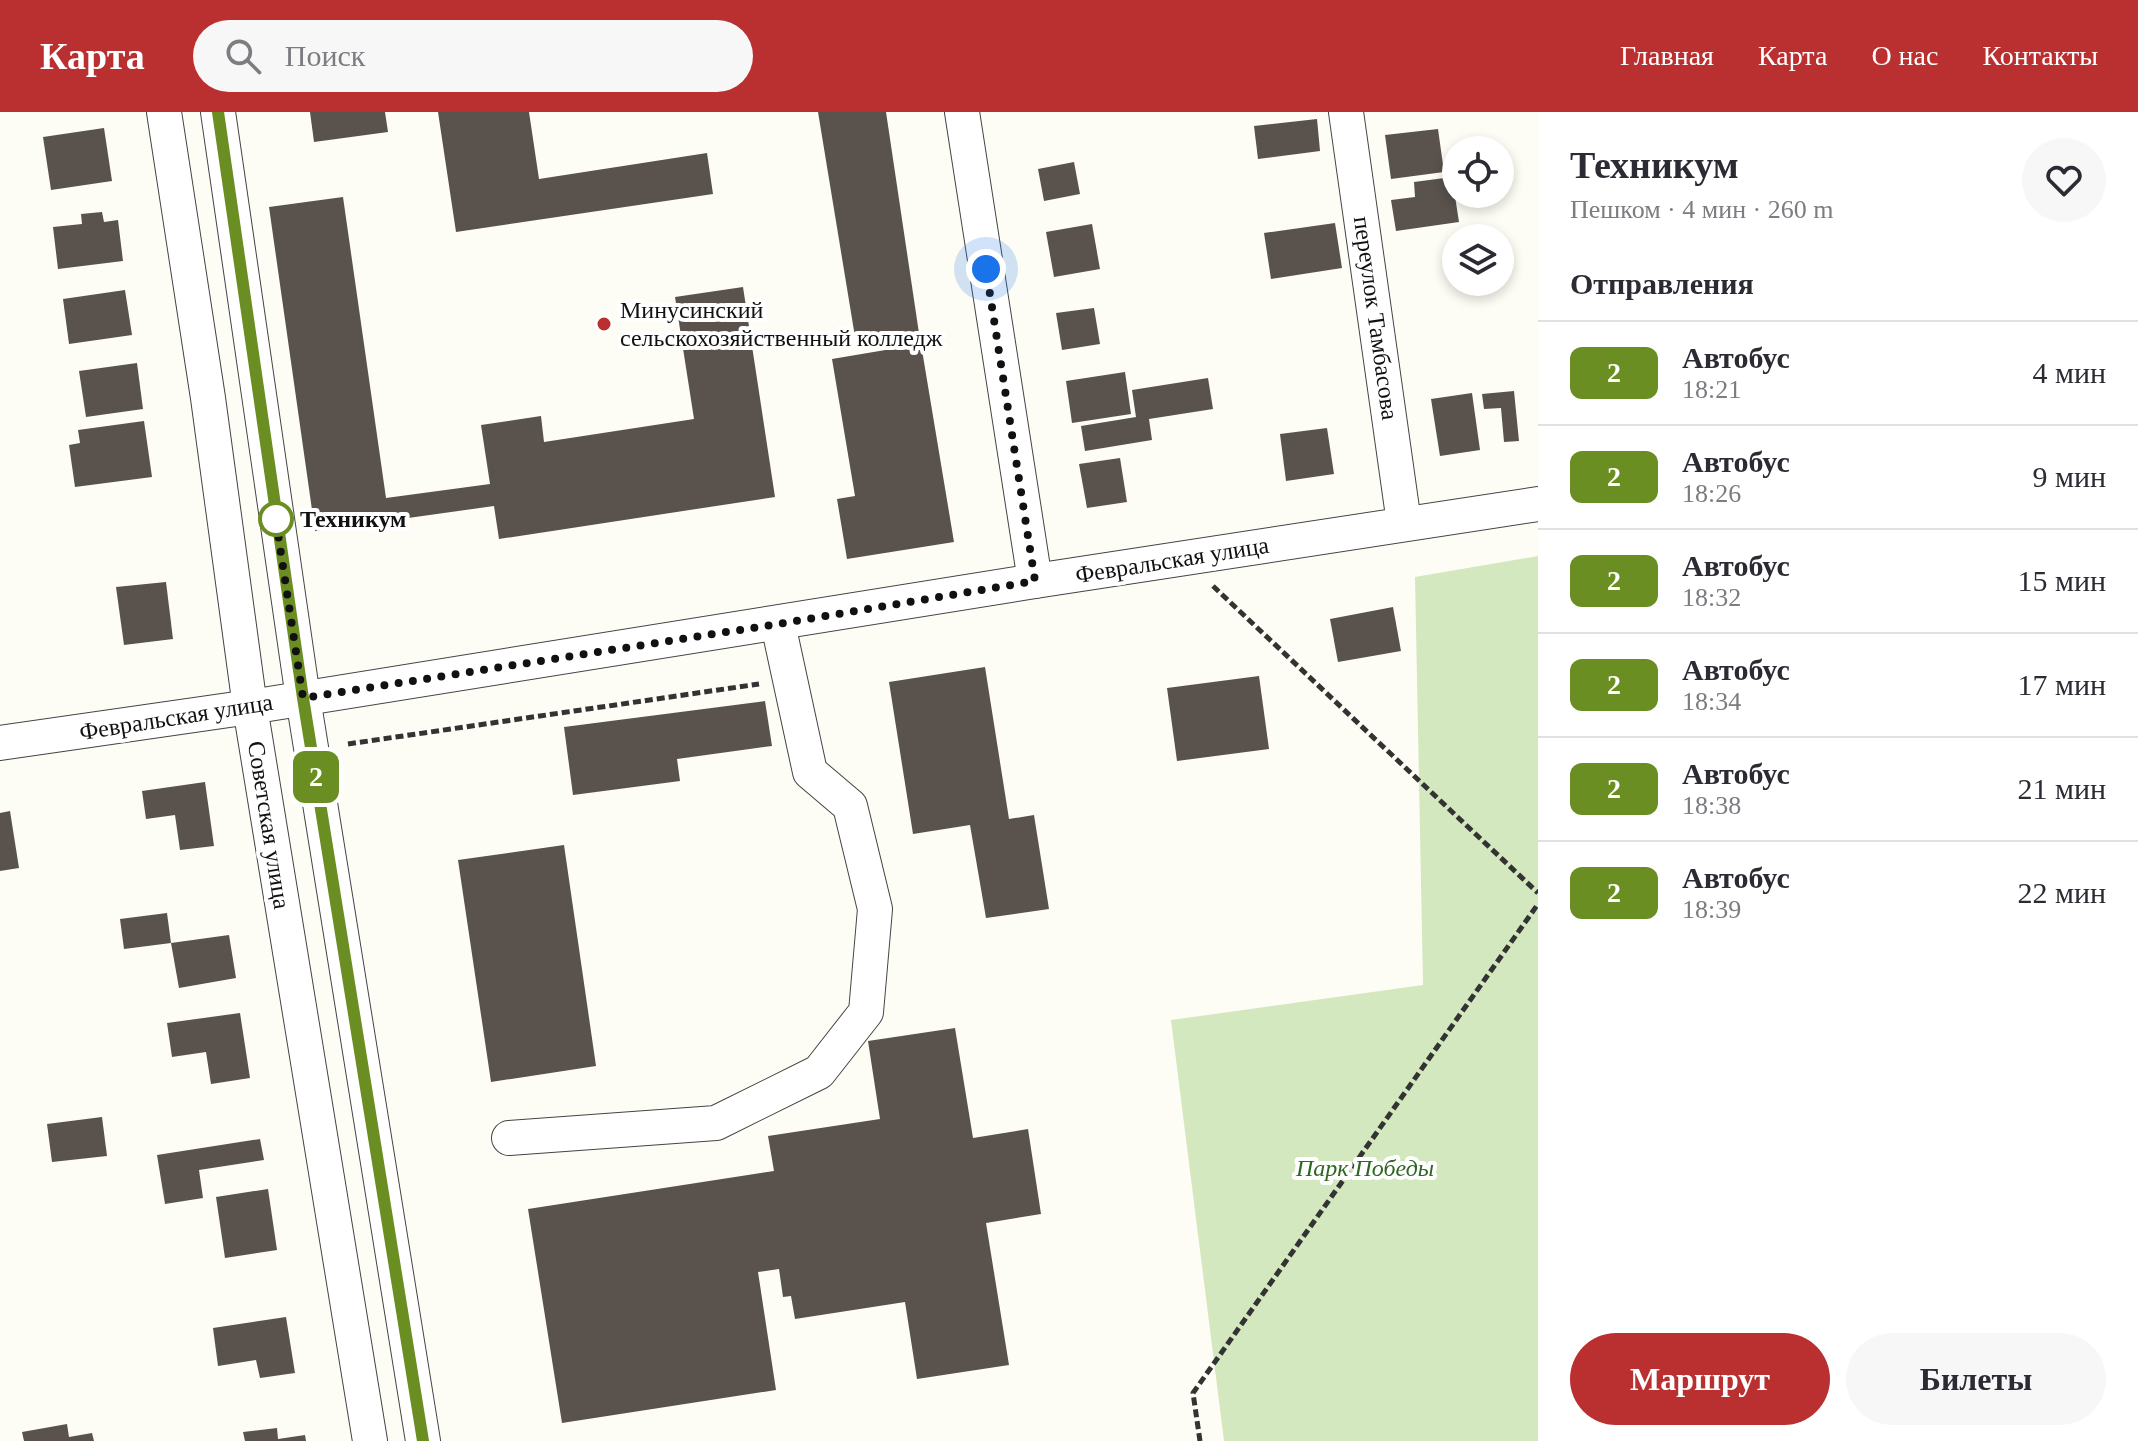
<!DOCTYPE html>
<html lang="ru">
<head>
<meta charset="utf-8">
<style>
  body { margin:0; font-family:"Times New Roman",serif; background:#f7f7f7; color:#2b2b33; height:100vh; display:flex; flex-direction:column; font-size:30px; white-space:nowrap }
  * { box-sizing:border-box; margin:0 }
  p { font-size:26px; color:#7c7c81 }
  .icon { flex:none; width:44px; height:44px; fill:none; stroke:currentColor; stroke-width:2; stroke-linecap:round; stroke-linejoin:round }
  .map { position:relative; flex:1; overflow:hidden }
  .side { display:flex; flex-direction:column; background:#fff; width:600px }
  .side>* { flex:none }
  .badge { padding:0 16px; border-radius:12px; font-size:28px; line-height:52px }
  .controls { position:absolute; left:1442px; top:24px; display:grid; gap:16px }
  .controls a { display:grid; place-items:center; width:72px; height:72px; border-radius:50%; background:#fff; box-shadow:0 4px 12px #0003; font-size:40px }
  .you { position:absolute; width:40px; height:40px; margin:-20px; border:6px solid #fff; border-radius:50%; background:#1a73e8; box-shadow:0 0 0 12px #1a73e833 }
  .map>.badge { position:absolute; translate:-50% -50%; box-shadow:0 0 0 4px #fff }
  h2 { padding:0 32px; font-size:30px; line-height:72px }
  .round { display:grid; place-items:center; flex:none; width:84px; height:84px; border-radius:42px; background:#f7f7f7 }
  .headline { display:flex; align-items:center; justify-content:space-between; height:136px; padding:0 32px }
  h1 { font-size:38px; font-weight:700; line-height:60px }
  .primary-button { display:flex; gap:16px; margin-top:auto; padding:16px 32px }
  .primary-button a { flex:1; height:92px; border-radius:48px; background:#ba3031; color:#fff; font-size:32px; font-weight:700; line-height:92px; text-align:center }
  .primary-button a+a { background:#f7f7f7; color:#2b2b33 }
  ul { padding:0; list-style:none }
  li { display:flex; align-items:center; gap:24px; height:104px; padding:0 32px; border-top:2px solid #e1e1e2 }
  li div { flex:1 }
  li b { display:block; font-size:30px }
  li em { font-style:normal }
  li .badge { min-width:88px; font-weight:700; text-align:center }
  header { display:flex; align-items:center; gap:48px; box-sizing:border-box; height:112px; padding:0 40px; background:#ba3031; color:#fff }
  header strong { font-size:38px }
  nav { display:flex; gap:44px; margin-inline-start:auto; font-size:28px }
  .search { width:560px; height:72px; background:#f7f7f7; display:flex; align-items:center; gap:20px; box-sizing:border-box; padding:0 28px; border-radius:44px; color:#7c7c81; font-size:30px }
  main { display:flex; flex:1; min-height:0 }
  .map>svg:first-child { display:block }
  .green { fill:#d3e8bf }
  .building { fill:#59524d }
  .lines { fill:none; stroke-linecap:round; stroke-linejoin:round }
  .minor-casing { stroke:#444; stroke-width:36 }
  .path { stroke:#333; stroke-width:5; stroke-dasharray:8 4; stroke-linecap:butt }
  .minor { stroke:#fff; stroke-width:34 }
  .line-casing { stroke:#fff; stroke-width:18 }
  .line { stroke:#6b8e23; stroke-width:12 }
  .walk { stroke:#111; stroke-width:8; stroke-dasharray:0 14.4 }
  .poi-dot { fill:#ba3031; stroke:#fff; stroke-width:3 }
  .stop-dot { fill:#fff; stroke:#6b8e23; stroke-width:4 }
  .labels { text-anchor:middle; stroke-width:8; stroke-linejoin:round; paint-order:stroke }
  .poi-label { font-size:24px; fill:#111; stroke:#fff; text-anchor:start }
  .street-label { font-size:24px; fill:#111; stroke:#fff }
  .stop-label { font-size:24px; font-weight:bold; fill:#111; stroke:#fff; text-anchor:start }
  .park-label { font-size:24px; font-style:italic; fill:#2f6624; stroke:#fff }
</style>
</head>
<body>
<header>
<strong>Карта</strong>
<div class="search"><svg class="icon" aria-label="search" viewBox="0 0 24 24"><circle cx="10" cy="10" r="6"/><path d="M15 15l6 6"/></svg>Поиск</div>
<nav><a>Главная</a><a>Карта</a><a>О нас</a><a>Контакты</a></nav>
</header>
<main>
<div class="map">
<svg width="1538" height="1329" viewBox="0 0 1538 1329">
  <rect width="100%" height="100%" fill="#fefdf5"/>
  <path class="green" d="M 1538,444 L 1538,1329 L 1224,1329 L 1171,908 L 1423,873 L 1415,465 Z"/>
  <g class="building">
    <path d="M 310,0 L 385,0 L 388,20 L 314,30 Z"/>
    <path d="M 438,0 L 529,0 L 539,67 L 707,41 L 713,82 L 456,120 Z"/>
    <path d="M 818,0 L 886,0 L 920,228 L 857,237 Z"/>
    <path d="M 1317,7 L 1320,39 L 1258,47 L 1254,14 Z"/>
    <path d="M 104,16 L 112,69 L 51,78 L 43,25 Z"/>
    <path d="M 1438,17 L 1444,60 L 1391,67 L 1385,23 Z"/>
    <path d="M 1074,50 L 1080,82 L 1044,89 L 1038,57 Z"/>
    <path d="M 1452,65 L 1459,110 L 1396,119 L 1391,88 L 1415,85 L 1414,70 Z"/>
    <path d="M 343,85 L 386,386 L 490,372 L 481,313 L 541,304 L 544,330 L 694,307 L 675,185 L 743,175 L 775,385 L 499,427 L 494,394 L 315,419 L 269,95 Z"/>
    <path d="M 102,100 L 104,110 L 118,108 L 123,149 L 58,157 L 53,115 L 82,112 L 81,102 Z"/>
    <path d="M 1335,111 L 1342,156 L 1271,167 L 1264,121 Z"/>
    <path d="M 1092,112 L 1100,157 L 1054,165 L 1046,120 Z"/>
    <path d="M 125,178 L 132,223 L 69,232 L 63,187 Z"/>
    <path d="M 1094,196 L 1100,232 L 1062,238 L 1056,201 Z"/>
    <path d="M 921,232 L 954,430 L 847,447 L 837,387 L 855,384 L 832,247 Z"/>
    <path d="M 137,251 L 143,297 L 86,305 L 79,259 Z"/>
    <path d="M 1125,260 L 1131,302 L 1072,311 L 1066,269 Z"/>
    <path d="M 1208,266 L 1213,297 L 1149,307 L 1152,328 L 1085,339 L 1081,314 L 1136,305 L 1132,278 Z"/>
    <path d="M 1514,279 L 1519,329 L 1504,330 L 1501,296 L 1484,297 L 1482,282 Z"/>
    <path d="M 1472,281 L 1480,338 L 1440,344 L 1431,287 Z"/>
    <path d="M 144,309 L 152,365 L 75,375 L 69,333 L 80,331 L 78,318 Z"/>
    <path d="M 1327,316 L 1334,362 L 1286,369 L 1280,322 Z"/>
    <path d="M 1120,346 L 1127,390 L 1087,396 L 1079,352 Z"/>
    <path d="M 166,470 L 173,527 L 124,533 L 116,475 Z"/>
    <path d="M 1393,495 L 1401,539 L 1338,550 L 1330,507 Z"/>
    <path d="M 985,555 L 1009,707 L 1034,703 L 1049,797 L 986,806 L 970,713 L 913,722 L 889,570 Z"/>
    <path d="M 1259,564 L 1269,637 L 1177,649 L 1167,576 Z"/>
    <path d="M 765,589 L 772,634 L 677,647 L 680,669 L 573,683 L 564,615 Z"/>
    <path d="M 205,670 L 214,734 L 180,738 L 175,703 L 146,707 L 142,679 Z"/>
    <path d="M 10,699 L 19,756 L 0,759 L 0,701 Z"/>
    <path d="M 564,733 L 596,954 L 491,970 L 458,748 Z"/>
    <path d="M 167,801 L 171,831 L 229,823 L 236,866 L 179,876 L 171,831 L 124,837 L 120,807 Z"/>
    <path d="M 240,901 L 250,966 L 211,972 L 206,940 L 172,945 L 167,911 Z"/>
    <path d="M 955,916 L 973,1026 L 1028,1017 L 1041,1102 L 986,1111 L 1009,1253 L 917,1267 L 905,1190 L 795,1207 L 791,1184 L 783,1185 L 779,1157 L 758,1160 L 776,1278 L 562,1311 L 528,1097 L 774,1059 L 768,1024 L 880,1007 L 868,929 Z"/>
    <path d="M 102,1005 L 107,1044 L 52,1050 L 47,1012 Z"/>
    <path d="M 260,1027 L 264,1048 L 199,1058 L 203,1086 L 165,1092 L 157,1043 Z"/>
    <path d="M 268,1077 L 277,1138 L 225,1146 L 216,1085 Z"/>
    <path d="M 286,1205 L 295,1261 L 260,1266 L 256,1248 L 218,1254 L 213,1216 Z"/>
    <path d="M 67,1312 L 69,1325 L 92,1321 L 94,1329 L 24,1329 L 22,1320 Z"/>
    <path d="M 277,1316 L 278,1327 L 305,1323 L 306,1329 L 245,1329 L 243,1320 Z"/>
  </g>
  <g class="lines">
    <g class="minor-casing">
      <g id="minor">
        <path d="M 164,0 L 208,286 L 250,595 L 370,1329"/>
        <path d="M 218,0 L 303,586 L 423,1329"/>
        <path d="M 962,0 L 1035,469"/>
        <path d="M 1346,0 L 1404,411"/>
        <path d="M 0,631 L 250,595 L 1035,469 L 1538,392"/>
        <path d="M 509,1026 L 716,1011 L 819,960 L 866,900 L 875,797 L 850,694 L 810,660 L 778,512"/>
      </g>
    </g>
    <g class="path">
      <path d="M 1213,474 L 1538,781"/>
      <path d="M 348,632 L 759,572"/>
      <path d="M 1200,1329 L 1193,1281 L 1538,792"/>
    </g>
    <use href="#minor" class="minor"/>
  </g>
  <g class="lines">
    <g class="line-casing">
      <path id="line" d="M 218,0 L 303,586 L 423,1329"/>
    </g>
    <use href="#line" class="line"/>
    <path class="walk" d="M 276,407 L 275,402 L 303,586 L 778,512 L 1035,469 L 986,157"/>
  </g>
  <circle class="poi-dot" cx="604" cy="212" r="8"/>
  <circle class="stop-dot" cx="276" cy="407" r="16"/>
  <g class="labels">
    <g class="poi-label">
      <text x="620" y="206">Минусинский<tspan x="620" dy="28">сельскохозяйственный колледж</tspan></text>
    </g>
    <g class="street-label">
      <text transform="translate(1376 206) rotate(82)" y="8">переулок Тамбасова</text>
      <text transform="translate(1172 448) rotate(-9)" y="8">Февральская улица</text>
      <text transform="translate(176 605) rotate(-9)" y="8">Февральская улица</text>
      <text transform="translate(269 713) rotate(81)" y="8">Советская улица</text>
    </g>
    <g class="stop-label">
      <text x="300" y="415">Техникум</text>
    </g>
    <g class="park-label">
      <text x="1365" y="1064">Парк Победы</text>
    </g>
  </g>
</svg>
<div class="controls">
<a><svg class="icon" aria-label="locate" viewBox="0 0 24 24"><circle cx="12" cy="12" r="6"/><path d="M12 2v4M12 18v4M2 12h4M18 12h4"/></svg></a>
<a><svg class="icon" aria-label="layers" viewBox="0 0 24 24"><path d="M12 4l9 5-9 5-9-5zM3 14l9 5 9-5"/></svg></a>
</div>
<div class="you" style="left:986px;top:157px"></div>
<b class="badge" style="left:316px;top:665px;background:#6b8e23;color:#fff">2</b>
</div>
<section class="side">
<div class="headline"><div><h1>Техникум</h1><p>Пешком · 4 мин · 260 m</p></div><a class="round"><svg class="icon" aria-label="heart" viewBox="0 0 24 24"><path d="M12 20l-8-8c-3-5 5-10 8-4 3-6 11-1 8 4z"/></svg></a></div>
<h2>Отправления</h2>
<ul>
<li><span class="badge" style="background:#6b8e23;color:#fff">2</span><div><b>Автобус</b><p>18:21</p></div><em>4 мин</em></li>
<li><span class="badge" style="background:#6b8e23;color:#fff">2</span><div><b>Автобус</b><p>18:26</p></div><em>9 мин</em></li>
<li><span class="badge" style="background:#6b8e23;color:#fff">2</span><div><b>Автобус</b><p>18:32</p></div><em>15 мин</em></li>
<li><span class="badge" style="background:#6b8e23;color:#fff">2</span><div><b>Автобус</b><p>18:34</p></div><em>17 мин</em></li>
<li><span class="badge" style="background:#6b8e23;color:#fff">2</span><div><b>Автобус</b><p>18:38</p></div><em>21 мин</em></li>
<li><span class="badge" style="background:#6b8e23;color:#fff">2</span><div><b>Автобус</b><p>18:39</p></div><em>22 мин</em></li>
</ul>
<div class="primary-button"><a>Маршрут</a><a>Билеты</a></div>
</section>
</main>
</body>
</html>
